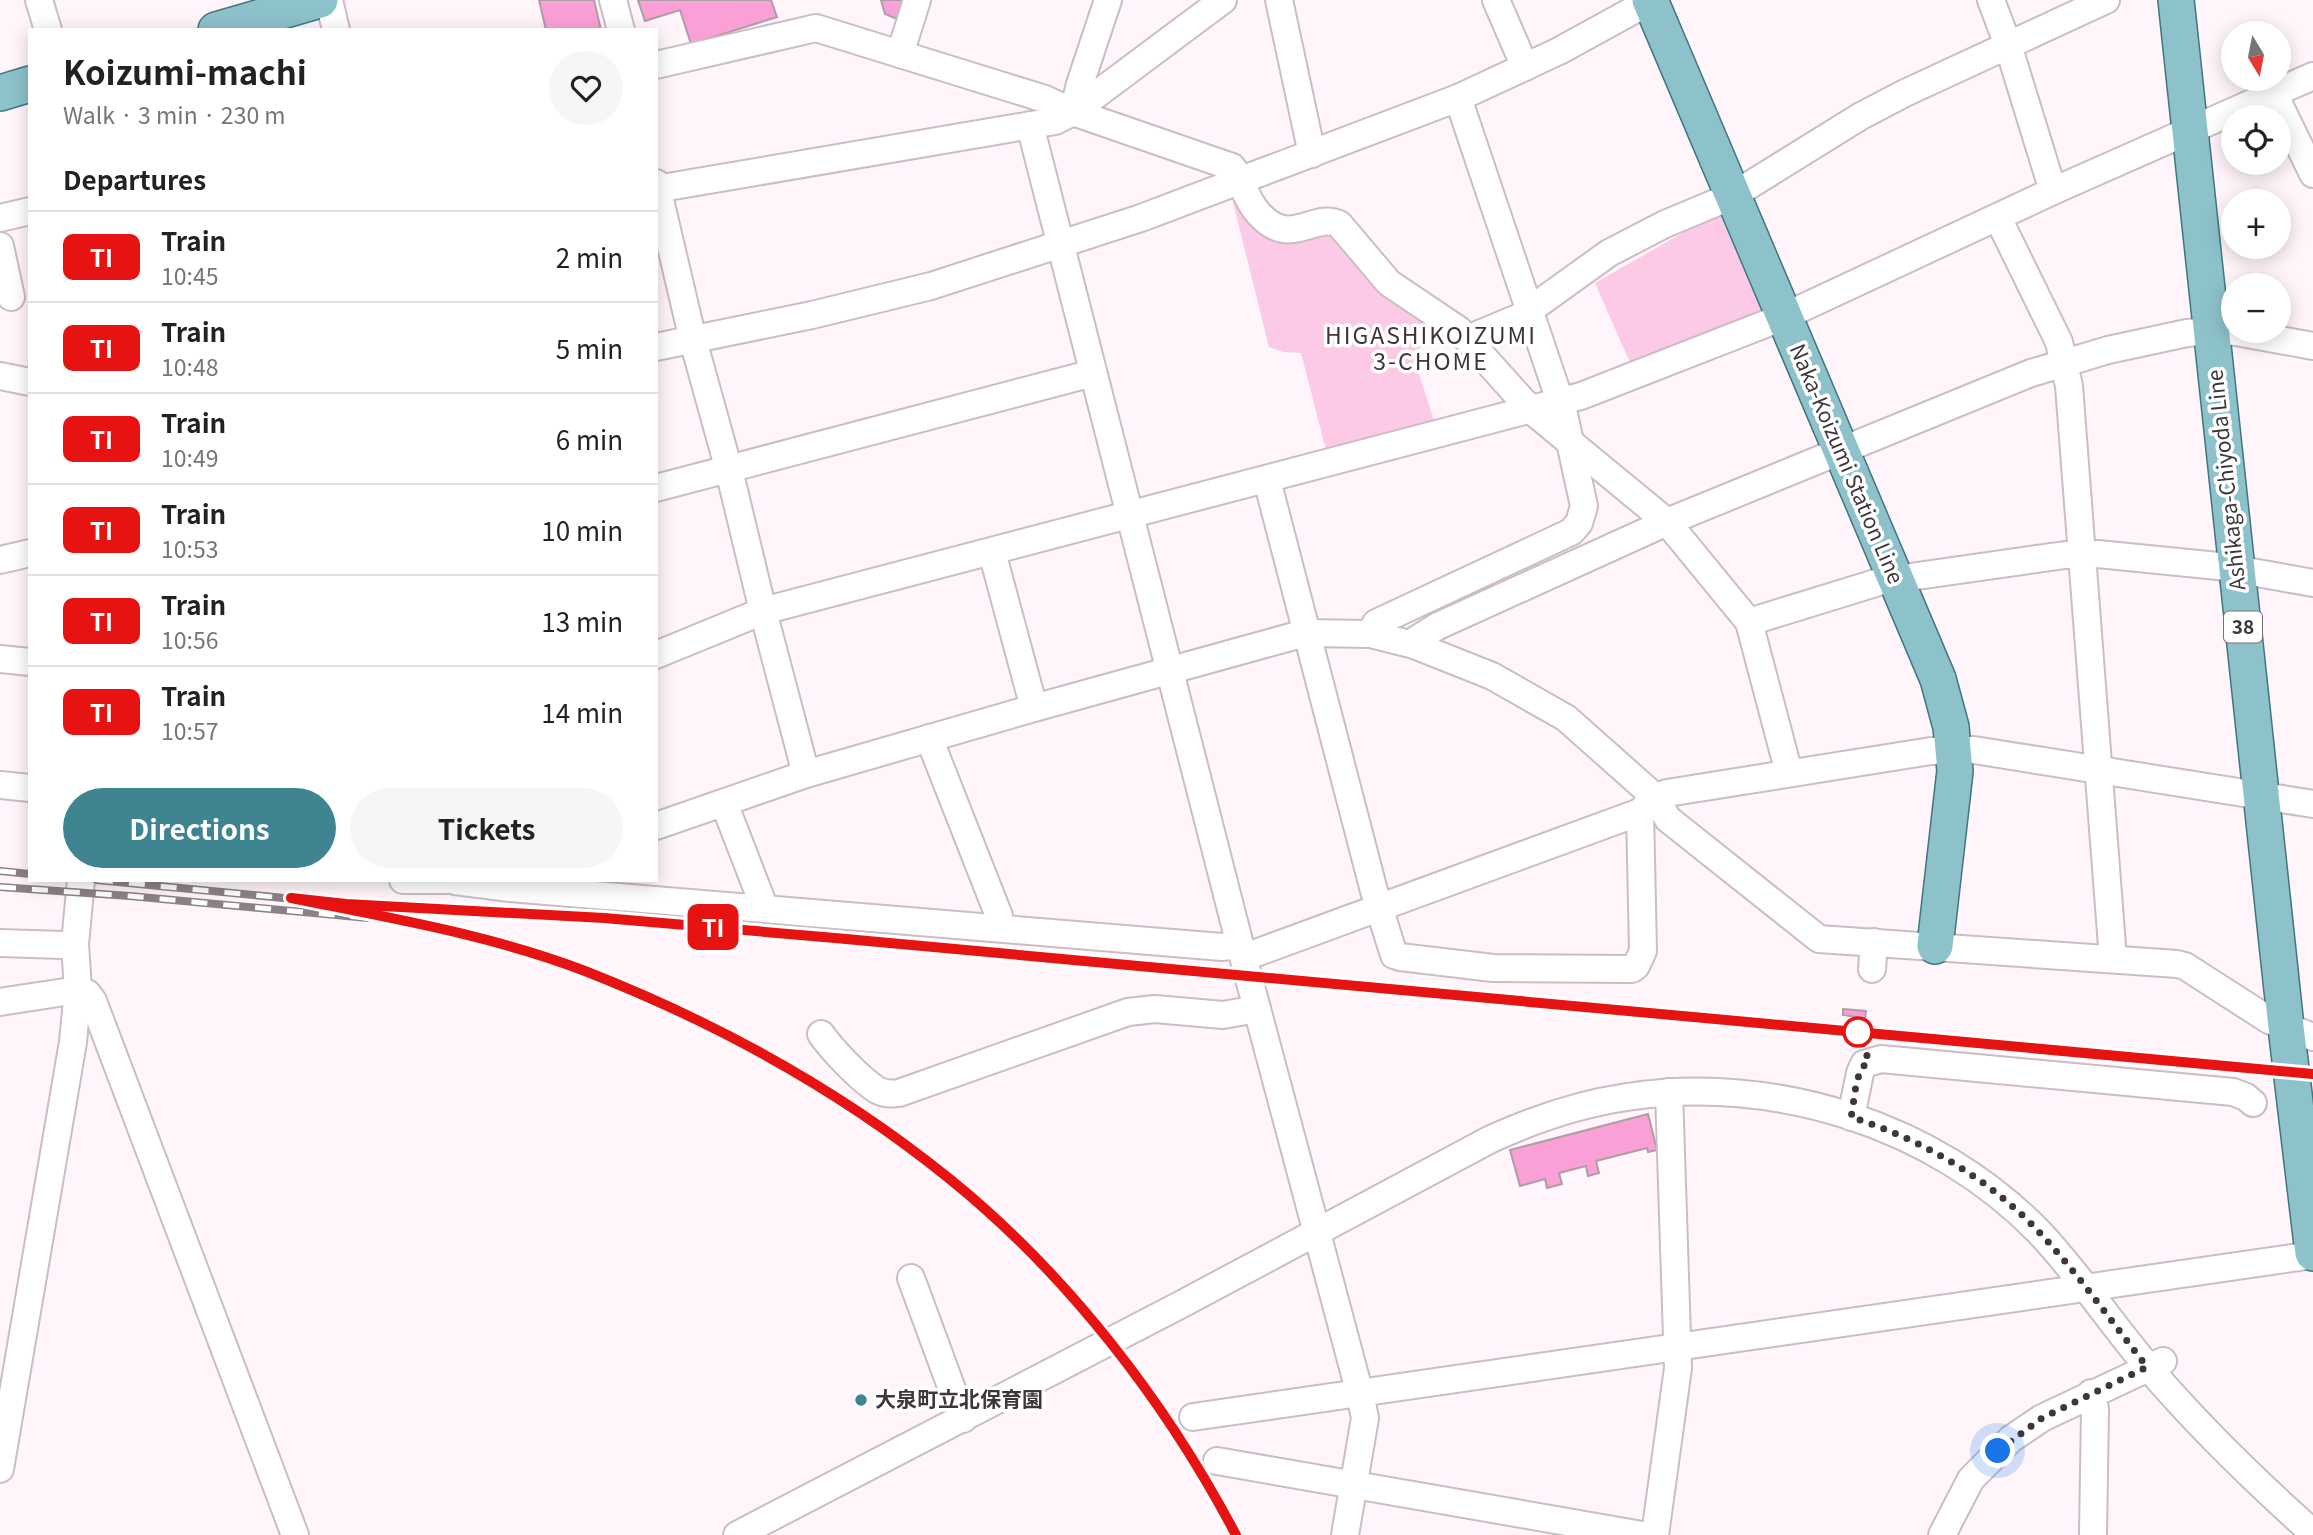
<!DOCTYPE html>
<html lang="en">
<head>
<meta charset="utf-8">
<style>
  body { margin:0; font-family:Georgia,"Noto Sans JP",serif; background:#f6f6f6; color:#222; height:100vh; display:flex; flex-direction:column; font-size:26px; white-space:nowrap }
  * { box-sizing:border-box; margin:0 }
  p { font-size:23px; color:#767676 }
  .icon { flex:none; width:38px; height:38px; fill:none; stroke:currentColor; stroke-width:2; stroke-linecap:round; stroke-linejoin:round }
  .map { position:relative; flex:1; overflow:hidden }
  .sheet { position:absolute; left:28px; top:28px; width:630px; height:854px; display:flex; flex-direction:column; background:#fff; border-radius:0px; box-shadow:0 4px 18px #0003 }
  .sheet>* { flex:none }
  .badge { padding:0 14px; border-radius:10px; font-size:24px; line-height:46px }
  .needle { width:46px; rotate:170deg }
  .tools { position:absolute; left:2221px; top:21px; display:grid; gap:14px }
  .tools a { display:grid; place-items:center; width:70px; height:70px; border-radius:50%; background:#fff; box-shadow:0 4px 18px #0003; font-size:35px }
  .you { position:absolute; width:35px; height:35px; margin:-18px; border:5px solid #fff; border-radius:50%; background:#1a73e8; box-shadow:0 0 0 10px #1a73e833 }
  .map>.badge { position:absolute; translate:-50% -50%; box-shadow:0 0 0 4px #fff }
  h2 { padding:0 35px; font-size:26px; line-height:63px }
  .round { display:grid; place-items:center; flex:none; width:74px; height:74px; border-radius:37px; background:#f6f6f6 }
  .summary { display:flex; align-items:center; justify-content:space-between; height:119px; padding:0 35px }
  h1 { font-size:33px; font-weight:700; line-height:52px }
  .primary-button { display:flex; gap:14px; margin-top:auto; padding:14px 35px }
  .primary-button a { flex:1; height:80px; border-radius:42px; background:#3f8491; color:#fff; font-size:28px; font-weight:700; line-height:80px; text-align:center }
  .primary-button a+a { background:#f6f6f6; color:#222 }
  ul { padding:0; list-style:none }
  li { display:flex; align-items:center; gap:21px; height:91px; padding:0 35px; border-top:2px solid #e0e0e0 }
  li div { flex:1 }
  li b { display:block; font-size:26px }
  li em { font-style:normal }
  li .badge { min-width:77px; font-weight:700; text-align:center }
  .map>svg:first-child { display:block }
  .green { fill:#fccae6 }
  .building { fill:#fba0d6; stroke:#ad9da6; stroke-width:2 }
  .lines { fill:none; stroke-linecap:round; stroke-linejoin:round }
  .minor-casing { stroke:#ccbcc5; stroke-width:30 }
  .major-casing { stroke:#407682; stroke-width:38 }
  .minor { stroke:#fff; stroke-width:26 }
  .major { stroke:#8dc2cb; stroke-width:35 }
  .rail-casing { stroke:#8a8286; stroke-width:8 }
  .rail { stroke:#fff; stroke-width:5; stroke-dasharray:16; stroke-linecap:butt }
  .line-casing { stroke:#fff; stroke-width:16 }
  .line { stroke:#e71212; stroke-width:10 }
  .walk { stroke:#3d363a; stroke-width:7; stroke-dasharray:0 12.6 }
  .stop-dot { fill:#fff; stroke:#e71212; stroke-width:3.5 }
  .poi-dot { fill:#3f8491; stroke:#fff; stroke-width:2.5 }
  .labels { text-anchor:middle; stroke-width:7; stroke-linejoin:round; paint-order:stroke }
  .shield { fill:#fff; stroke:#777275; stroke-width:2 }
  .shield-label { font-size:19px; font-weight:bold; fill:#3d363a }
  .street-label { font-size:21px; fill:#3d363a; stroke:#fff }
  .poi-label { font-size:21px; font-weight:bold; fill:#3d363a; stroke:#fff; text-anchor:start }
  .neighbourhood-label { font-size:23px; letter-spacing:2px; fill:#40333a; stroke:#fff }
</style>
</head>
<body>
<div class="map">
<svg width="2313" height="1535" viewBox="0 0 2313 1535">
  <rect width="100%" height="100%" fill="#fff5fa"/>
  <g class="green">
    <path d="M 1236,199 L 1250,218 L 1331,229 L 1446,335 L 1412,352 L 1436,427 L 1327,454 L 1301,353 L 1283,352 L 1269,347 L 1233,202 Z"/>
    <path d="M 1719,212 L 1761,309 L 1755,319 L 1632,367 L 1595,283 Z"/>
  </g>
  <g class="building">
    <path d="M 539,0 L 594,0 L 601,30 L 546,30 Z"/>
    <path d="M 638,0 L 771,0 L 777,17 L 691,44 L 680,10 L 645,21 Z"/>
    <path d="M 881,0 L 903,0 L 897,19 L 885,14 Z"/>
    <path d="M 1843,1009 L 1866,1011 L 1864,1027 L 1856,1027 L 1857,1017 L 1843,1015 Z"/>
    <path d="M 1648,1114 L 1657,1150 L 1648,1152 L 1647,1148 L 1596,1161 L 1599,1173 L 1588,1176 L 1586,1166 L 1559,1173 L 1562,1184 L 1547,1188 L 1545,1179 L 1520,1186 L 1510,1150 Z"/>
  </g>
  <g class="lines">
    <g class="minor-casing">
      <g id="minor">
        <path d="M 39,0 L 48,30"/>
        <path d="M 329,0 L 336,30"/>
        <path d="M 613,0 L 621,30"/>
        <path d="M 1279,0 L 1312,154"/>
        <path d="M 1496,0 L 1525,67"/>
        <path d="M 1991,0 L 2008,45 L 2053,191"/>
        <path d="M 900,54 L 917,0"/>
        <path d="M 656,65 L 816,28 L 1045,99 L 1073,112 L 1232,167 C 1242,179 1245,199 1259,214 C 1291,249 1313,212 1339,224 L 1389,283 L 1459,330 L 1531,410 L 1667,522 L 1749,622 L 1789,773"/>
        <path d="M 2274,94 L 2313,174"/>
        <path d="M 1073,112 L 1080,84 L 1108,0"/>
        <path d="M 1030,125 L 1240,945 L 1360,1394 L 1365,1418 L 1345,1535"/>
        <path d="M 656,183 L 693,340 L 729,470 L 763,611 L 806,774"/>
        <path d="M 656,189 L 1055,121 L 1073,112 L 1223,0"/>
        <path d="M 0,218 L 30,211"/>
        <path d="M 1998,218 L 2059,342 L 2069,386 L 2112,946 L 2110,959"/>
        <path d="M 0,246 L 11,297"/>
        <path d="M 1469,340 L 1479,334 L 1520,317 L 1609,253 L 1665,224 L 1732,196 L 1861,116 L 1905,93 L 2106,0"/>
        <path d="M 656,347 L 812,315 L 931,286 L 1141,218 L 1458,98 L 1559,51 L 1652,0"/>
        <path d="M 0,376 L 30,382"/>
        <path d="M 1267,480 L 1374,891 L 1394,955 L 1400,957 L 1493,968 L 1632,969 L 1636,966 L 1643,951 L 1640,812"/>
        <path d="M 656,488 L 1093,373"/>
        <path d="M 992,552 L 1034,708"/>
        <path d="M 0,560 L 30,553"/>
        <path d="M 1749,622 L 1882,581 L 2065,555 L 2098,554 L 2218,566 L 2313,583"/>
        <path d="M 1370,634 L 1376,623 L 1571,532 L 1579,523 L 1584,506 L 1563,410 L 1458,98"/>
        <path d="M 1414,645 L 1417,639 L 1438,626 L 1667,522 L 2031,373 L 2065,363 L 2108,350 L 2187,333 L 2211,331 L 2236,332 L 2313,346"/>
        <path d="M 656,655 L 763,611 L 1581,396 L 1783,317 L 2053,191 L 2313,76"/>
        <path d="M 0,659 L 30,662"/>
        <path d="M 929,738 L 999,916 L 999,927"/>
        <path d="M 0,785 L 30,788"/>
        <path d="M 724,803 L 765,909"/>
        <path d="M 656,826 L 806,774 L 1034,708 L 1305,633 L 1370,634 L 1414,645 L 1492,676 L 1566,718 L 1655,797 L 1668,819 L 1819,939 L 2177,964 L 2185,966 L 2269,1020 L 2313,1037"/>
        <path d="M 403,880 L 456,880"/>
        <path d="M 455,881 L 510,888 L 1222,947 L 1240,945"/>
        <path d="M 0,943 L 63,945 L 75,944"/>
        <path d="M 1245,957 L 1640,812 L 1655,797 L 1667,793 L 1931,751 L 1974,750 L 2313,804"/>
        <path d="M 1872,969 L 1874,942"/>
        <path d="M 0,1002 L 78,990 L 87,993 L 93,1001 L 295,1535"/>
        <path d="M 821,1034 C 833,1051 860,1079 877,1090 C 884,1094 892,1094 899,1093 L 1128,1012 L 1155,1009 L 1223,1015 L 1257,1009"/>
        <path d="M 1851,1117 L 1860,1073 L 1864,1064 L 1881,1059 L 2233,1092 L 2246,1097 L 2253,1103"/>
        <path d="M 911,1278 L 963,1419"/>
        <path d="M 2091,1393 L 2095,1409 L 2093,1535"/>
        <path d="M 1193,1417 C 1567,1365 1939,1307 2313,1255"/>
        <path d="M 1217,1461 L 1642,1535"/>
        <path d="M 0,1469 L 73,1042 L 78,990 L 75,944 L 81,880"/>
        <path d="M 737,1535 L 1180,1305 L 1491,1139 C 1535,1119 1579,1104 1627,1097 C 1774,1074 1935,1125 2039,1232 C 2079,1274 2111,1324 2149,1368 C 2199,1427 2255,1481 2313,1533"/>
        <path d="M 1655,1535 L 1678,1368 L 1669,1092"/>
        <path d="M 1942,1535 L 1971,1479 L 2011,1439 L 2042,1418 L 2163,1361"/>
      </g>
    </g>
    <g class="major-casing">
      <g id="major">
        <path d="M 1650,0 L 1938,679 L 1951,727 L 1955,771 L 1935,946"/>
        <path d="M 2176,0 L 2286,1027 L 2313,1253"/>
        <path d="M 216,30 L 320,0"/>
        <path d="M 0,93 L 30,84"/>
      </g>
    </g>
    <use href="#minor" class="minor"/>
    <use href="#major" class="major"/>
    <g class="rail-casing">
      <g id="rail">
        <path d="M 0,871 L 30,874"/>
        <path d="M 97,880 L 346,904 L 604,918 L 835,938 L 2313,1074"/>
        <path d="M 0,887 L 130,896 L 368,918"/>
        <path d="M 360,912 C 400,920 440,927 480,937 C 558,957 633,990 704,1025 C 768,1057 830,1091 888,1132 C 1034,1235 1152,1377 1236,1535"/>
      </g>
    </g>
    <use href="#rail" class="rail"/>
  </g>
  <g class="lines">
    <g class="line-casing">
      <path id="line" d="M 1236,1535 C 1166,1402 1068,1275 951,1180 C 843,1092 715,1022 585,971 C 491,935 390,918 291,898 L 346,904 L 604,918 L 835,938 L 2313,1074"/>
    </g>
    <use href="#line" class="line"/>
    <path class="walk" d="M 1858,1032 L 1869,1061 C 1854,1071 1855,1101 1851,1117 C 1921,1139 1990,1179 2040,1233 C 2079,1275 2112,1322 2147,1367 L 2042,1418 L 1998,1451"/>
  </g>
  <circle class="stop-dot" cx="1858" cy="1032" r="14"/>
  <circle class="poi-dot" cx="861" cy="1400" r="7"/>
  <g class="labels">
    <rect class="shield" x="2224" y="611.5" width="38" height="31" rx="5"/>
    <g class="shield-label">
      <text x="2243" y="634">38</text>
    </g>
    <g class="street-label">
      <text transform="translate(1846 464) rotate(67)" y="7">Naka-Koizumi Station Line</text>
      <text transform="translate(2227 480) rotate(-96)" y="7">Ashikaga-Chiyoda Line</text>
    </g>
    <g class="poi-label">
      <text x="875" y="1407">大泉町立北保育園</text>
    </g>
    <g class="neighbourhood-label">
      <text x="1431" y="344">HIGASHIKOIZUMI<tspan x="1431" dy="26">3-CHOME</tspan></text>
    </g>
  </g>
</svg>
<div class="tools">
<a><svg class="needle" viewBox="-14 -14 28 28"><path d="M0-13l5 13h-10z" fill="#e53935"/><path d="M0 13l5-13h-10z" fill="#767676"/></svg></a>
<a><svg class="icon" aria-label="locate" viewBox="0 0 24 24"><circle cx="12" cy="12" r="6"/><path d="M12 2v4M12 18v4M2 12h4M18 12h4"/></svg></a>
<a>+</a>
<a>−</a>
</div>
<div class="you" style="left:1998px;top:1451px"></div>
<b class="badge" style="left:713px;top:927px;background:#e71212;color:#fff">TI</b>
<section class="sheet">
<div class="summary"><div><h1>Koizumi-machi</h1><p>Walk · 3 min · 230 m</p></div><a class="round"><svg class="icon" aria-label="heart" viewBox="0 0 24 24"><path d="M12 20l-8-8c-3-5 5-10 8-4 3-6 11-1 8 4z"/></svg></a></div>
<h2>Departures</h2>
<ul>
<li><span class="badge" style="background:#e71212;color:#fff">TI</span><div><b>Train</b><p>10:45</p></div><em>2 min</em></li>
<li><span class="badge" style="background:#e71212;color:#fff">TI</span><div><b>Train</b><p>10:48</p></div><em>5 min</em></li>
<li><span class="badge" style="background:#e71212;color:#fff">TI</span><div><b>Train</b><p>10:49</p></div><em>6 min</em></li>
<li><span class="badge" style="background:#e71212;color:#fff">TI</span><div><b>Train</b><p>10:53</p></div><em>10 min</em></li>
<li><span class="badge" style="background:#e71212;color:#fff">TI</span><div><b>Train</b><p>10:56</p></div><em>13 min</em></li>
<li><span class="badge" style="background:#e71212;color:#fff">TI</span><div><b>Train</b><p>10:57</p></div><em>14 min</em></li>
</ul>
<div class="primary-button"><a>Directions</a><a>Tickets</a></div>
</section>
</div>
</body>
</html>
